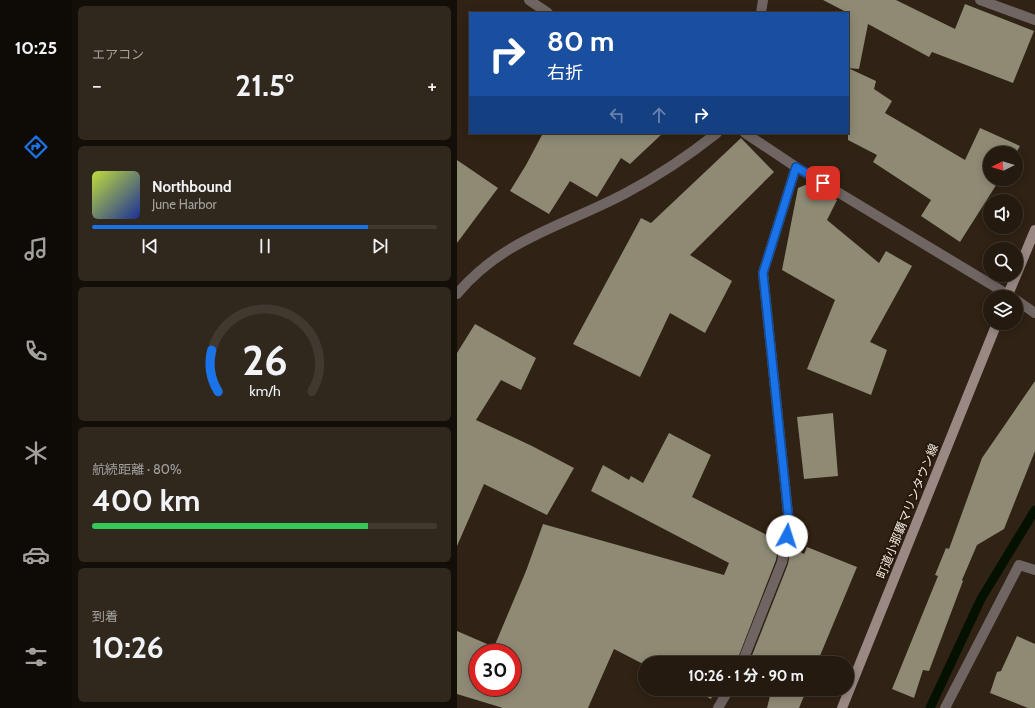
<!DOCTYPE html>
<html lang="ja">
<head>
<meta charset="utf-8">
<style>
	:root { --surface:#241a0f; --page:#30271d; --text:#f1f3f6; --muted:#a3a19e; --line:#41382f; --accent:#1a73e8 }
	body { margin:0; font-family:Cabin,"Noto Sans JP",sans-serif; background:var(--page); color:var(--text); height:100vh; display:flex; flex-direction:column; font-size:15px; white-space:nowrap }
	* { box-sizing:border-box; margin:0 }
	p { font-size:13px; color:var(--muted) }
	.icon { flex:none; width:22px; height:22px; fill:none; stroke:currentColor; stroke-width:2; stroke-linecap:round; stroke-linejoin:round }
	.map { position:relative; flex:1; overflow:hidden }
	.panel { display:flex; flex-direction:column; gap:6px; padding:6px; background:#140e08; width:385px }
	.panel>* { flex:none }
	.top-card { position:absolute; left:12px; top:12px; width:380px; height:122px; border-radius:0px; box-shadow:0 2px 10px #0003,0 0 0 1px var(--line); background:#1a4fa0; color:#fff; overflow:hidden }
	.needle { width:26px; rotate:265deg }
	.fabs { position:absolute; left:526px; top:146px; display:grid; gap:8px }
	.fabs a { display:grid; place-items:center; width:40px; height:40px; border-radius:50%; background:var(--surface); box-shadow:0 2px 10px #0003,0 0 0 1px var(--line); font-size:20px }
	.speed { position:absolute; left:12px; top:644px; display:flex; gap:8px; font-size:20px; font-weight:700; text-align:center }
	.speed>* { display:grid; place-content:center; width:52px; height:52px; border-radius:50%; background:var(--surface); box-shadow:0 2px 10px #0003,0 0 0 1px var(--line); line-height:1 }
	.speed .limit { border:6px solid #d22; background:#fff; color:#111 }
	.pin { position:absolute; display:grid; place-items:center; width:34px; height:34px; color:#fff; margin:-17px; border-radius:8px; box-shadow:0 2px 6px #0006 }
	.me { position:absolute; width:44px; margin:-22px; rotate:5deg; stroke-linejoin:round; filter:drop-shadow(0 0 3px #0008) }
	.turn { display:flex; align-items:center; gap:14px; height:84px; padding:0 12px; font-size:18px }
	.turn .icon { width:52px; height:52px; stroke-width:2.5 }
	.turn b { display:block; font-size:28px; line-height:34px }
	.lanes { display:flex; align-items:center; height:38px; padding:0 12px; background:#0003; justify-content:center; gap:20px; direction:ltr }
	.lanes .off { opacity:.35 }
	.big { font-size:30px; font-weight:700; line-height:1.1 }
	.panel .tile { flex:1; display:flex; flex-direction:column; justify-content:center; gap:6px; min-width:0; padding:0 14px; border-radius:6px; background:var(--page) }
	.panel .dial { align-items:center; gap:0 }
	.dial svg { height:104px; overflow:visible; fill:none; stroke:var(--line); stroke-width:7; stroke-linecap:round; text-anchor:middle }
	.dial text { fill:var(--text); stroke:none }
	.song { display:flex; align-items:center; gap:12px }
	.cover { width:48px; height:48px; border-radius:6px; background:linear-gradient(135deg,hsl(70 70% 55%),hsl(230 70% 35%)) }
	.played { height:4px; border-radius:2px; background:linear-gradient(90deg,var(--accent) 80%,var(--line) 80%) }
	.keys { display:flex; justify-content:space-around; direction:ltr }
	.heat { display:flex; justify-content:space-between; align-items:center; font-size:22px; direction:ltr }
	.charge { height:6px; border-radius:3px; background:linear-gradient(90deg,#34c759 80%,var(--line) 0) }
	.trip { position:absolute; left:181px; top:656px; width:216px; height:40px; border-radius:20px; background:var(--surface); box-shadow:0 2px 10px #0003,0 0 0 1px var(--line); font-weight:700; line-height:40px; text-align:center }
	main { display:flex; flex:1; min-height:0 }
	.menu { display:flex; flex-direction:column; width:72px; justify-content:space-around; align-items:center; background:#0e0a06; color:var(--muted) }
	.menu .icon { width:28px; height:28px }
	.menu .current { color:var(--accent) }
	.menu b { font-size:18px; color:var(--text) }
	.map>svg:first-child { display:block }
	.lines { fill:none; stroke-linecap:round; stroke-linejoin:round }
	.stream { stroke:#051100; stroke-width:9 }
	.building { fill:#8e8a74; fill-rule:evenodd }
	.street { stroke:#6f6562; stroke-width:10 }
	.secondary { stroke:#998884; stroke-width:10 }
	.route-casing { stroke:#114b97; stroke-width:10 }
	.route { stroke:#1a73e8; stroke-width:7 }
	.labels { text-anchor:middle; dominant-baseline:central; stroke-width:4; stroke-linejoin:round; paint-order:stroke }
	.street-label { font-size:12px; fill:#f3eae1; stroke:#26190b }
</style>
</head>
<body>
<main>
<nav class="menu">
<b>10:25</b>
<svg class="icon current" aria-label="directions" viewBox="0 0 24 24"><path d="M12 3l9 9-9 9-9-9zM9 14v-3h6M13 9l2 2-2 2"/></svg>
<svg class="icon" aria-label="music" viewBox="0 0 24 24"><path d="M9 18V5l10-2v13"/><circle cx="6" cy="18" r="3"/><circle cx="16" cy="16" r="3"/></svg>
<svg class="icon" aria-label="phone" viewBox="0 0 24 24"><path d="M5 4h4l2 5-3 2q2 4 5 5l2-3 5 2v4C11 20 4 13 5 4z"/></svg>
<svg class="icon" aria-label="climate" viewBox="0 0 24 24"><path d="M12 3v18M4 7l16 10M4 17L20 7"/></svg>
<svg class="icon" aria-label="car" viewBox="0 0 24 24"><path d="M5 17H2v-5l4-1 3-4h7l3 4 3 1v5h-3M9 17h6M6 11h13"/><circle cx="7" cy="17" r="2"/><circle cx="17" cy="17" r="2"/></svg>
<svg class="icon" aria-label="filters" viewBox="0 0 24 24"><path d="M4 7h16M4 17h16"/><circle cx="9" cy="7" r="2"/><circle cx="15" cy="17" r="2"/></svg>
</nav>
<section class="panel">
<div class="tile"><p>エアコン</p>
<div class="heat"><a>−</a><b class="big">21.5°</b><a>+</a></div>
</div>
<div class="tile">
<div class="song"><i class="cover"></i><div><b>Northbound</b><p>June Harbor</p></div></div>
<div class="played"></div>
<div class="keys"><svg class="icon" aria-label="previous" viewBox="0 0 24 24"><path d="M18 5L8 12l10 7zM5 5v14"/></svg><svg class="icon" aria-label="pause" viewBox="0 0 24 24"><path d="M8 5v14M16 5v14"/></svg><svg class="icon" aria-label="next" viewBox="0 0 24 24"><path d="M6 5l10 7-10 7zM19 5v14"/></svg></div>
</div>
<div class="tile dial"><svg viewBox="0 0 100 80">
<path d="M14 69A42 42 0 1 1 86 69"/>
<path d="M14 69A42 42 0 0 1 9 37" stroke="#1a73e8"/>
<text x="50" y="56" font-size="32" font-weight="700">26</text>
<text x="50" y="72" font-size="11">km/h</text>
</svg></div>
<div class="tile"><p>航続距離 · 80%</p><b class="big">400 km</b><div class="charge"></div></div>
<div class="tile"><p>到着</p><b class="big">10:26</b></div>
</section>
<div class="map">
<svg width="578" height="708" viewBox="0 0 578 708">
	<rect width="100%" height="100%" fill="#302214"/>
	<g class="lines">
		<polyline class="stream" points="473,708 524,599 578,510"/>
	</g>
	<g class="building">
		<polygon points="366,0 439,0 498,29 508,4 577,31 556,83 475,52 472,57 411,24 402,69 391,68 391,13"/>
		<polygon points="391,68 419,81 417,89 435,101 428,113 508,160 523,128 563,146 559,153 533,153 533,179 543,179 503,242 464,216 474,200 416,162 420,155 391,140"/>
		<polygon points="86,133 206,133 173,164 164,158 140,197 113,181 92,214 53,191 69,165"/>
		<polygon points="284,138 317,172 233,255 275,281 248,333 213,313 183,377 116,344 184,218 194,223"/>
		<polygon points="0,160 41,188 0,243"/>
		<polygon points="353,183 380,200 370,220 422,263 429,251 455,266 413,342 430,350 414,395 350,369 378,300 325,270 341,188"/>
		<polygon points="18,324 79,358 64,390 44,380 19,420 75,446 117,468 90,515 27,484 0,546 0,353"/>
		<polygon points="578,381 578,451 547,529 520,545 505,580 506,581 472,671 466,670 457,698 435,689 481,576 478,575 489,548 492,549 525,458"/>
		<polygon points="376,413 381,476 347,479 340,417"/>
		<path d="M212,433L254,455L235,497L322,541L319,560L279,663H188V665L157,649L131,708H46L0,694V631L37,647L69,571L86,524L267,575L272,563L134,491L146,465L172,480L174,476L186,483ZM21,653H55V687H21Z"/>
		<polygon points="334,547 347,554 350,547 400,567 360,663 292,663 331,564"/>
		<polygon points="560,636 578,644 578,708 571,708 533,693 540,672 544,671"/>
		<polygon points="235,689 258,689 254,699"/>
		<polygon points="296,689 350,689 342,708 310,708 313,696"/>
	</g>
	<g class="lines">
		<g class="street">
			<polyline points="72,0 91,13"/>
			<polyline points="523,0 578,20"/>
			<polyline points="304,13 306,0"/>
			<polyline points="288,133 339,167 555,297"/>
			<path d="M0,294C47,238 107,226 169,193C201,176 231,156 260,133"/>
			<polyline points="559,300 578,313"/>
			<polyline points="285,663 325,562 332,523 306,273 339,167"/>
			<polyline points="261,708 272,689"/>
			<polyline points="488,708 562,565 578,570"/>
		</g>
		<g class="secondary">
			<polyline points="550,297 578,230"/>
			<polyline points="385,708 540,323"/>
		</g>
	</g>
	<g class="lines">
		<g class="route-casing">
			<polyline id="route" points="330,536 332,523 306,273 339,167 366,183"/>
		</g>
		<use href="#route" class="route"/>
	</g>
	<g class="labels">
		<g class="street-label">
			<text transform="translate(450 511) rotate(-68)">町道小那覇マリンタウン線</text>
		</g>
	</g>
</svg>
<div class="fabs">
<a><svg class="needle" viewBox="-14 -14 28 28"><path d="M0-13l5 13h-10z" fill="#e53935"/><path d="M0 13l5-13h-10z" fill="#a3a19e"/></svg></a>
<a><svg class="icon" aria-label="sound" viewBox="0 0 24 24"><path d="M4 9h4l5-4v14l-5-4H4zM17 9q2 3 0 6"/></svg></a>
<a><svg class="icon" aria-label="search" viewBox="0 0 24 24"><circle cx="10" cy="10" r="6"/><path d="M15 15l6 6"/></svg></a>
<a><svg class="icon" aria-label="layers" viewBox="0 0 24 24"><path d="M12 4l9 5-9 5-9-5zM3 14l9 5 9-5"/></svg></a>
</div>
<div class="speed"><div class="limit">30</div></div>
<div class="pin" style="left:366px;top:183px;background:#d93025"><svg class="icon" aria-label="arrive" viewBox="0 0 24 24"><path d="M6 21V4h12l-3 4 3 4H6"/></svg></div>
<svg class="me" style="left:330px;top:536px" viewBox="-20 -20 40 40"><circle r="19" fill="#fff"/><path d="M0-13L10 11 0 6-10 11z" fill="#1a73e8"/></svg>
<div class="trip">10:26 · 1 分 · 90 m</div>
<div class="top-card">
<div class="turn"><svg class="icon" aria-label="right" viewBox="0 0 24 24"><path d="M7 20v-9h11M14 6l5 5-5 5"/></svg><div><b>80 m</b>右折</div></div>
<div class="lanes"><svg class="icon off" aria-label="left" viewBox="0 0 24 24"><path d="M17 20v-9H6M10 6l-5 5 5 5"/></svg><svg class="icon off" aria-label="ahead" viewBox="0 0 24 24"><path d="M12 20V5M6 11l6-6 6 6"/></svg><svg class="icon" aria-label="right" viewBox="0 0 24 24"><path d="M7 20v-9h11M14 6l5 5-5 5"/></svg></div>
</div>
</div>
</main>
</body>
</html>
